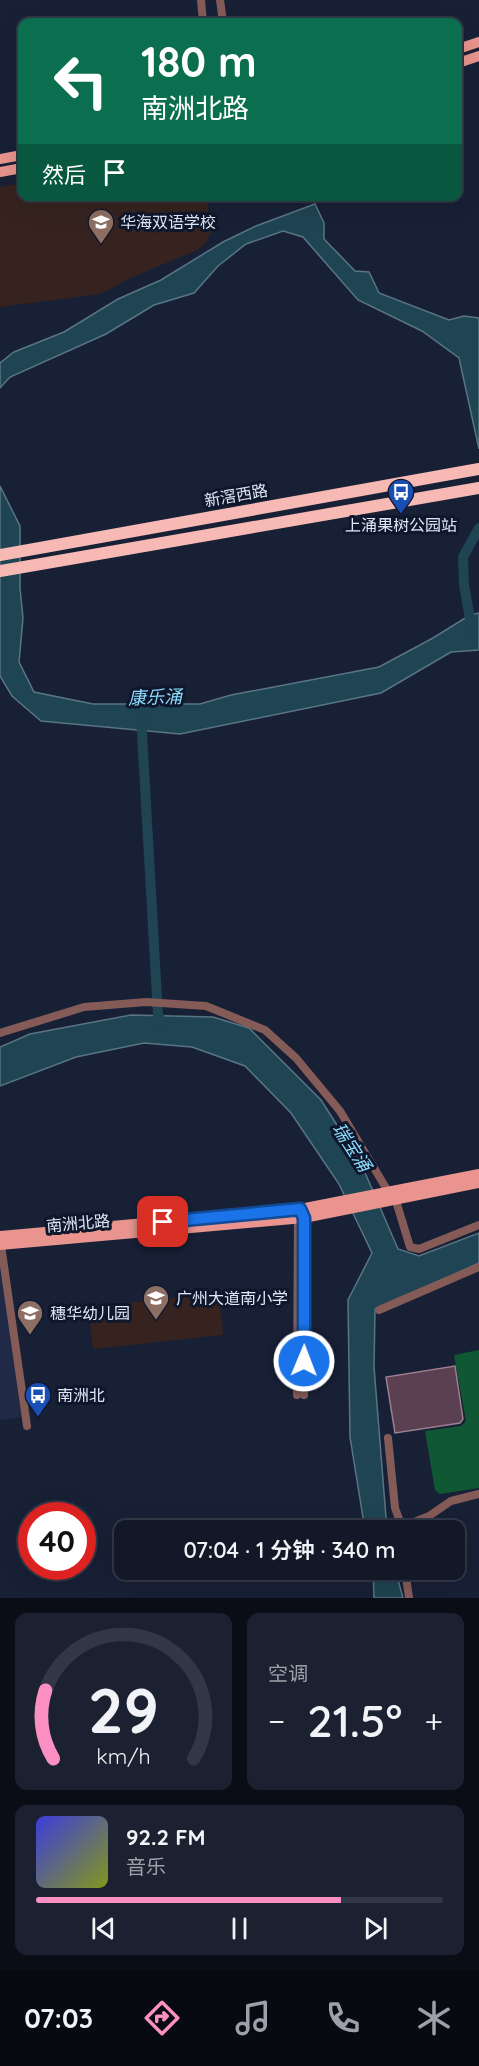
<!DOCTYPE html>
<html lang="zh">
<head>
<meta charset="utf-8">
<style>
	:root { --surface:#121828; --page:#1b2130; --text:#f1f3f6; --muted:#9ca0a8; --line:#313745; --accent:#fc8fc2 }
	body { margin:0; font-family:Quicksand,"Noto Sans SC",sans-serif; background:var(--page); color:var(--text); height:100vh; display:flex; flex-direction:column; font-size:22px; white-space:nowrap }
	* { box-sizing:border-box; margin:0 }
	p { font-size:20px; color:var(--muted) }
	.icon { flex:none; width:33px; height:33px; fill:none; stroke:currentColor; stroke-width:2; stroke-linecap:round; stroke-linejoin:round }
	.map { position:relative; height:1598px; overflow:hidden }
	.details { display:flex; flex-direction:column; gap:15px; padding:15px; background:#0a0d16; flex:1 }
	.details>* { flex:none }
	.guide { position:absolute; left:18px; top:18px; width:444px; height:183px; border-radius:12px; box-shadow:0 6px 24px #0002,0 0 0 2px var(--line); background:#0b6e4f; color:#fff; overflow:hidden }
	.speed { position:absolute; left:18px; top:1502px; display:flex; gap:12px; font-size:30px; font-weight:700; text-align:center }
	.speed>* { display:grid; place-content:center; width:78px; height:78px; border-radius:50%; background:var(--surface); box-shadow:0 6px 24px #0002,0 0 0 2px var(--line); line-height:1 }
	.speed .limit { border:9px solid #d22; background:#fff; color:#111 }
	.pin { position:absolute; display:grid; place-items:center; width:51px; height:51px; color:#fff; margin:-26px; border-radius:12px; box-shadow:0 3px 9px #0006 }
	.me { position:absolute; width:66px; margin:-33px; rotate:1deg; stroke-linejoin:round; filter:drop-shadow(0 0 4px #0008) }
	.turn { display:flex; align-items:center; gap:21px; height:126px; padding:0 24px; font-size:27px }
	.turn .icon { width:78px; height:78px; stroke-width:2.5 }
	.turn b { display:block; font-size:42px; line-height:51px }
	.then { display:flex; align-items:center; height:57px; padding:0 24px; background:#0003; gap:12px; font-size:22px }
	.big { font-size:45px; font-weight:600; line-height:1.1 }
	.details .card { flex:1; display:flex; flex-direction:column; justify-content:center; gap:9px; min-width:0; padding:0 21px; border-radius:12px; background:var(--page) }
	.details .dial { align-items:center; gap:0 }
	.dial svg { height:156px; overflow:visible; fill:none; stroke:var(--line); stroke-width:7; stroke-linecap:round; text-anchor:middle }
	.dial text { fill:var(--text); stroke:none }
	.song { display:flex; align-items:center; gap:18px }
	.cover { width:72px; height:72px; border-radius:9px; background:linear-gradient(135deg,hsl(240 70% 55%),hsl(70 70% 35%)) }
	.played { height:6px; border-radius:3px; background:linear-gradient(90deg,var(--accent) 75%,var(--line) 75%) }
	.keys { display:flex; justify-content:space-around; direction:ltr }
	.heat { display:flex; justify-content:space-between; align-items:center; font-size:33px; direction:ltr }
	.details .tiles { flex:1; display:grid; gap:15px; grid-template-columns:1fr 1fr }
	.card:last-child { grid-column:span 2 }
	.trip { position:absolute; left:114px; top:1520px; width:351px; height:60px; border-radius:12px; background:var(--surface); box-shadow:0 6px 24px #0002,0 0 0 2px var(--line); font-weight:600; line-height:60px; text-align:center }
	.dock { display:flex; height:96px; justify-content:space-around; align-items:center; background:#070a10; color:var(--muted) }
	.dock .icon { width:42px; height:42px }
	.dock .active { color:var(--accent) }
	.dock b { font-size:27px; color:var(--text) }
	.map>svg:first-child { display:block }
	.built { fill:#202a46 }
	.education { fill:#36231f }
	.green { fill:#0f5833 }
	.water { fill:#1f4453; stroke:#597584; stroke-width:1.5 }
	.lines { fill:none; stroke-linecap:round; stroke-linejoin:round }
	.river { stroke:#1f4453; stroke-width:10 }
	.building { fill:#5a4050; stroke:#9d8092; stroke-width:1.5 }
	.minor { stroke:#855b58; stroke-width:8 }
	.major { stroke:#e9948e; stroke-width:10 }
	.highway { stroke:#f7b9b4; stroke-width:12 }
	.route-casing { stroke:#114b97; stroke-width:15 }
	.route { stroke:#1a73e8; stroke-width:10 }
	.labels { text-anchor:middle; dominant-baseline:central; stroke-width:6; stroke-linejoin:round; paint-order:stroke }
	.poi-label { font-size:16px; fill:#e1e7f7; stroke:#0f172c; text-anchor:start }
	.street-label { font-size:16px; fill:#e1e7f7; stroke:#0f172c }
	.water-label { font-size:18px; font-style:italic; fill:#8cdbfd; stroke:#0f172c }
</style>
</head>
<body>
<div class="map">
<svg width="479" height="1598" viewBox="0 0 479 1598">
	<rect width="100%" height="100%" fill="#182036"/>
	<polygon class="built" points="0,1260 21,1417 0,1420"/>
	<g class="education">
		<polygon points="22,183 22,196 207,197 211,231 207,241 197,250 128,279 101,294 0,307 0,187"/>
		<polygon points="219,1293 223,1335 93,1349 88,1307"/>
	</g>
	<polygon class="green" points="479,1350 479,1488 440,1494 435,1490 425,1431 461,1426 466,1421 454,1355"/>
	<g class="water">
		<polygon points="315,204 324,223 324,239 355,271 369,272 379,293 449,320 464,316 479,318 479,449 459,358 422,331 358,300 303,237 283,231 246,244 218,266 194,293 154,305 106,334 10,377 0,388 0,363 14,352 64,332 118,299 161,280 223,242 256,226"/>
		<polygon points="0,486 20,526 20,588 23,618 19,662 34,692 93,704 200,704 231,695 379,667 433,638 470,615 479,613 479,650 451,652 381,693 180,734 41,721 12,696 0,676"/>
		<polygon points="131,1015 213,1017 249,1028 321,1100 360,1161 398,1249 419,1256 479,1233 479,1263 375,1310 374,1367 387,1530 365,1530 350,1437 348,1300 372,1253 339,1184 291,1113 245,1066 192,1047 144,1043 76,1057 0,1086 0,1047 30,1034"/>
		<polygon points="373,1569 395,1569 403,1598 374,1598"/>
	</g>
	<g class="lines">
		<g class="river">
			<polyline points="472,630 464,585 463,557 479,528"/>
			<polyline points="141,716 158,1015 164,1026"/>
		</g>
	</g>
	<polygon class="building" points="455,1366 463,1419 460,1423 395,1433 386,1377"/>
	<g class="lines">
		<g class="minor">
			<polyline points="201,0 203,22"/>
			<polyline points="220,0 223,22"/>
			<polyline points="0,1033 84,1007 146,1002 206,1006 265,1030 296,1058 340,1111 389,1193 396,1201 410,1247 419,1249 479,1225"/>
			<polyline points="304,1216 304,1395"/>
			<polyline points="1,1245 27,1426"/>
			<polyline points="379,1310 479,1267"/>
			<polyline points="297,1395 298,1216"/>
			<polyline points="388,1438 395,1508 403,1530"/>
			<polyline points="370,1530 402,1527 429,1516 451,1501 479,1494"/>
			<polyline points="405,1569 409,1598"/>
		</g>
		<g class="major">
			<polyline points="458,49 479,42"/>
			<polyline points="458,63 479,56"/>
			<polyline points="0,159 22,155"/>
			<polyline points="0,172 22,168"/>
			<polyline points="0,1236 300,1209 479,1174"/>
			<polyline points="0,1245 304,1218 479,1183"/>
		</g>
		<g class="highway">
			<polyline points="0,555 479,469"/>
			<polyline points="0,571 479,488"/>
		</g>
	</g>
	<g class="lines">
		<g class="route-casing">
			<polyline id="route" points="163,1222 300,1209 304,1218 304,1361"/>
		</g>
		<use href="#route" class="route"/>
	</g>
	<defs>
		<g id="school-pin" transform="scale(1.35)"><path d="M0 17L-7.5 6A9.5 9.5 0 1 1 7.5 6Z" fill="#8d6e63" stroke="#0f172c"/><path d="M0-5L7-2L0 1L-7-2ZM-4 1L0 2.5L4 1V4Q0 6-4 4Z" fill="#fff"/></g>
		<g id="bus-pin" transform="scale(1.35)"><path d="M0 17L-7.5 6A9.5 9.5 0 1 1 7.5 6Z" fill="#1a4fb4" stroke="#0f172c"/><path d="M-5-6H5V4H4V6H2V4H-2V6H-4V4H-5ZM-3.5-4V0h7V-4ZM-3.5 1.2v1.5H-2V1.2ZM2 1.2v1.5H3.5V1.2Z" fill="#fff"/></g>
	</defs>
	<g fill-rule="evenodd">
		<use href="#school-pin" x="101" y="222"/>
		<use href="#bus-pin" x="401" y="492"/>
		<use href="#school-pin" x="156" y="1298"/>
		<use href="#school-pin" x="30" y="1313"/>
		<use href="#bus-pin" x="38" y="1395"/>
	</g>
	<g class="labels">
		<g class="poi-label">
			<text x="120" y="222">华海双语学校</text>
			<text x="401" y="525" text-anchor="middle">上涌果树公园站</text>
			<text x="176" y="1298">广州大道南小学</text>
			<text x="50" y="1313">穗华幼儿园</text>
			<text x="57" y="1395">南洲北</text>
		</g>
		<g class="street-label">
			<text transform="translate(236 495) rotate(-10)">新滘西路</text>
			<text transform="translate(78 1223) rotate(-5)">南洲北路</text>
		</g>
		<g class="water-label">
			<text transform="translate(155 697) rotate(-2)">康乐涌</text>
			<text transform="translate(352 1147) rotate(57)">瑞宝涌</text>
		</g>
	</g>
</svg>
<div class="speed"><div class="limit">40</div></div>
<div class="pin" style="left:163px;top:1222px;background:#d93025"><svg class="icon" aria-label="arrive" viewBox="0 0 24 24"><path d="M6 21V4h12l-3 4 3 4H6"/></svg></div>
<svg class="me" style="left:304px;top:1361px" viewBox="-20 -20 40 40"><circle r="17" fill="#1a73e8" stroke="#fff" stroke-width="3"/><path d="M0-11L8 9 0 5-8 9z" fill="#fff"/></svg>
<div class="trip">07:04 · 1 分钟 · 340 m</div>
<div class="guide">
<div class="turn"><svg class="icon" aria-label="left" viewBox="0 0 24 24"><path d="M17 20v-9H6M10 6l-5 5 5 5"/></svg><div><b>180 m</b>南洲北路</div></div>
<div class="then">然后<svg class="icon" aria-label="arrive" viewBox="0 0 24 24"><path d="M6 21V4h12l-3 4 3 4H6"/></svg></div>
</div>
</div>
<section class="details">
<div class="tiles">
<div class="card dial"><svg viewBox="0 0 100 80">
<path d="M14 69A42 42 0 1 1 86 69"/>
<path d="M14 69A42 42 0 0 1 10 34" stroke="#fc8fc2"/>
<text x="50" y="56" font-size="32" font-weight="700">29</text>
<text x="50" y="72" font-size="11">km/h</text>
</svg></div>
<div class="card"><p>空调</p>
<div class="heat"><a>−</a><b class="big">21.5°</b><a>+</a></div>
</div>
<div class="card">
<div class="song"><i class="cover"></i><div><b>92.2 FM</b><p>音乐</p></div></div>
<div class="played"></div>
<div class="keys"><svg class="icon" aria-label="previous" viewBox="0 0 24 24"><path d="M18 5L8 12l10 7zM5 5v14"/></svg><svg class="icon" aria-label="pause" viewBox="0 0 24 24"><path d="M8 5v14M16 5v14"/></svg><svg class="icon" aria-label="next" viewBox="0 0 24 24"><path d="M6 5l10 7-10 7zM19 5v14"/></svg></div>
</div>
</div>
</section>
<nav class="dock">
<b>07:03</b>
<svg class="icon active" aria-label="directions" viewBox="0 0 24 24"><path d="M12 3l9 9-9 9-9-9zM9 14v-3h6M13 9l2 2-2 2"/></svg>
<svg class="icon" aria-label="music" viewBox="0 0 24 24"><path d="M9 18V5l10-2v13"/><circle cx="6" cy="18" r="3"/><circle cx="16" cy="16" r="3"/></svg>
<svg class="icon" aria-label="phone" viewBox="0 0 24 24"><path d="M5 4h4l2 5-3 2q2 4 5 5l2-3 5 2v4C11 20 4 13 5 4z"/></svg>
<svg class="icon" aria-label="climate" viewBox="0 0 24 24"><path d="M12 3v18M4 7l16 10M4 17L20 7"/></svg>
</nav>
</body>
</html>
